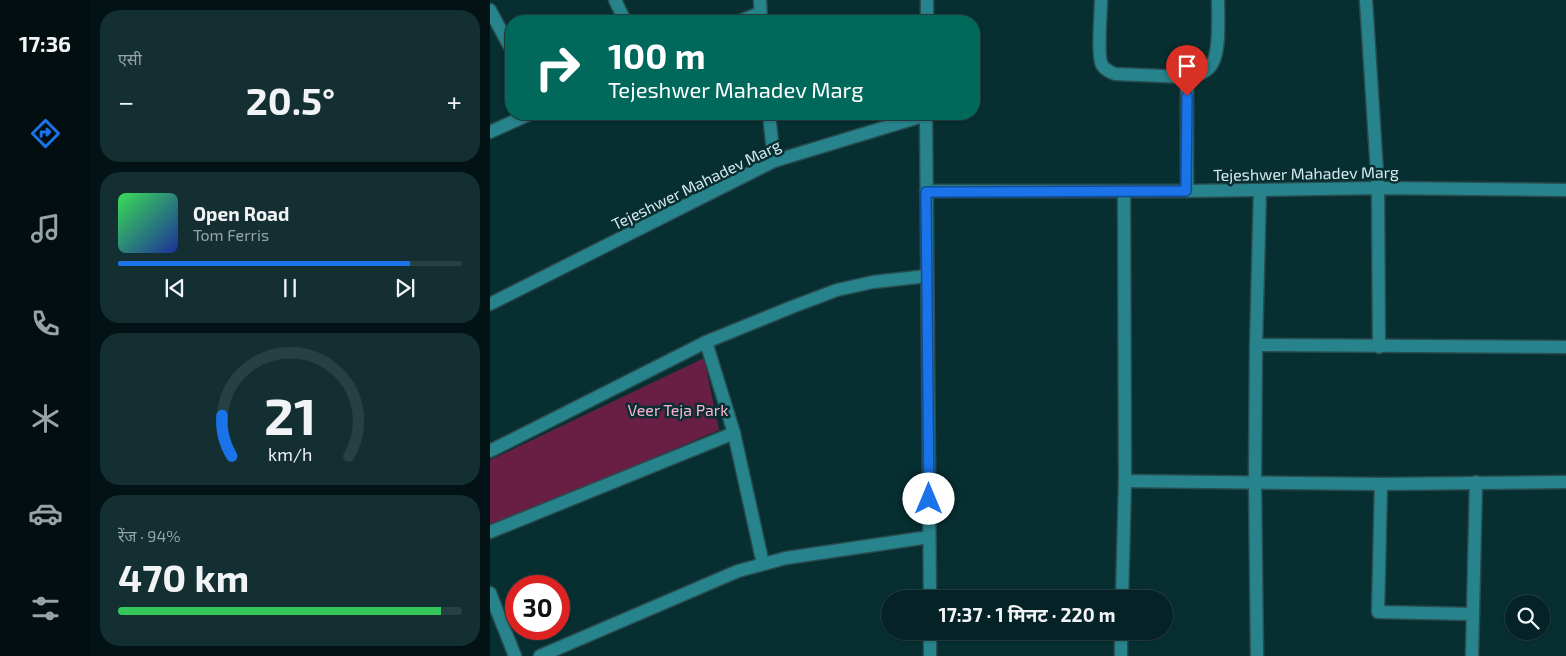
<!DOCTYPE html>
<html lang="hi">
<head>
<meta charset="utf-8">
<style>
	:root { --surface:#052326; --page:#132f32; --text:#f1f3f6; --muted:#97a4a7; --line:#264043; --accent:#1a73e8 }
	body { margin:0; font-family:"Exo 2","Noto Sans Devanagari",sans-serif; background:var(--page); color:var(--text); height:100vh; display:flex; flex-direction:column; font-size:19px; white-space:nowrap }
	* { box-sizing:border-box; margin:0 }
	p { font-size:16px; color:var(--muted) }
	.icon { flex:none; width:28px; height:28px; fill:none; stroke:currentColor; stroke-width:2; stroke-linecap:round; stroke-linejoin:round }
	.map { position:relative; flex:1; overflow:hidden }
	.side { display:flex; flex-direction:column; gap:10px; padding:10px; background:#031315; width:400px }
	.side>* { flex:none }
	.banner { position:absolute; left:15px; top:15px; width:475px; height:105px; border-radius:20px; box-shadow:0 1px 4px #0004,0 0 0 1px var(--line); background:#00695c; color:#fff; overflow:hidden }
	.buttons { position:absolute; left:1015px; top:595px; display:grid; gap:10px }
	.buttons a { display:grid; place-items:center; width:45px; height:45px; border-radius:50%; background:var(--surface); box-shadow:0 1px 4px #0004,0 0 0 1px var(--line); font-size:25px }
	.speed { position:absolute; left:15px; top:575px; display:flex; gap:10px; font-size:25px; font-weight:700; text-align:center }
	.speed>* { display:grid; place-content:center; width:65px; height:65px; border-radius:50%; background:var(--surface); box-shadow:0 1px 4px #0004,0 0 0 1px var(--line); line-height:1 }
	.speed .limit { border:8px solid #d22; background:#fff; color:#111 }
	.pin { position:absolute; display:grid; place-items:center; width:42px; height:42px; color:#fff; margin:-51px -21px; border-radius:50% 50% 50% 0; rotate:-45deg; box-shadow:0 0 5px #0007 }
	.pin .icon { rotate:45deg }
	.me { position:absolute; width:55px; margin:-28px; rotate:0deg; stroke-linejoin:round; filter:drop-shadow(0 0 4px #0008) }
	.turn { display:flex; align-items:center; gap:18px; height:105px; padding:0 20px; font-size:22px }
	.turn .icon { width:65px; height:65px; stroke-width:2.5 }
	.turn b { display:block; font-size:35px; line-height:42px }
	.big { font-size:38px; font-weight:700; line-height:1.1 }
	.side .tile { flex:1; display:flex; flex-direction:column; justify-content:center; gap:8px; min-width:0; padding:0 18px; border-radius:20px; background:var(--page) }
	.side .dial { align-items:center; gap:0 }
	.dial svg { height:130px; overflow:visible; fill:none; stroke:var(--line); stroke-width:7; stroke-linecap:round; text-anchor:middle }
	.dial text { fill:var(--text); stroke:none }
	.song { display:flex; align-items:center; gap:15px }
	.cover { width:60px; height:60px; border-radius:8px; background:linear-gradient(135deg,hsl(130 70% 55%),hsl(230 70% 35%)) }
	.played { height:5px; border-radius:2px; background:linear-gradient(90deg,var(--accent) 85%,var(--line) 85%) }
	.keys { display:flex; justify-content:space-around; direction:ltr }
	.heat { display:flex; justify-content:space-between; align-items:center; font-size:28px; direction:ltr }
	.charge { height:8px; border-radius:4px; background:linear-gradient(90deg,#34c759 94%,var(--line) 0) }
	.trip { position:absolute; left:391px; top:590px; width:292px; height:50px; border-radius:25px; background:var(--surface); box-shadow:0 1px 4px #0004,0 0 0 1px var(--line); font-weight:700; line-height:50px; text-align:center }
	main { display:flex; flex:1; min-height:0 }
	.menu { display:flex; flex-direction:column; width:90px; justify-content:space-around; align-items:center; background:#020e0f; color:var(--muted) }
	.menu .icon { width:35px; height:35px }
	.menu .active { color:var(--accent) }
	.menu b { font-size:22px; color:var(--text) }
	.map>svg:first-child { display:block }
	.green { fill:#691e43 }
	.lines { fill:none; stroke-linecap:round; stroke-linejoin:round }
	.minor-casing { stroke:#284d50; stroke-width:15 }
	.minor { stroke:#28848c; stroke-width:12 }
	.route-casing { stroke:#114b97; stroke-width:12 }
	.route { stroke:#1a73e8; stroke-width:9 }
	.labels { text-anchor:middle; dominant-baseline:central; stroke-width:5; stroke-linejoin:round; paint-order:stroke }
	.street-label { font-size:16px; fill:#d5e9eb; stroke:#072f32 }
	.park-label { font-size:16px; fill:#fbb1cf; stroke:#072f32 }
</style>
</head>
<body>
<main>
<nav class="menu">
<b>17:36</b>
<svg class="icon active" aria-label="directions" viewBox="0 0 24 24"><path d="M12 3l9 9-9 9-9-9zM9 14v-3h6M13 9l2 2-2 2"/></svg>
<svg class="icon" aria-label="music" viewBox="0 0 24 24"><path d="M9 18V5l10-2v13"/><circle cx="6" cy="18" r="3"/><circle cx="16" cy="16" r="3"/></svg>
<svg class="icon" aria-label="phone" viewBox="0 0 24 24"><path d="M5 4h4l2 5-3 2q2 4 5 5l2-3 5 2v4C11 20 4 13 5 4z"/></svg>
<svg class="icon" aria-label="climate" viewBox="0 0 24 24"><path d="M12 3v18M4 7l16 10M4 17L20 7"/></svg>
<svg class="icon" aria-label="car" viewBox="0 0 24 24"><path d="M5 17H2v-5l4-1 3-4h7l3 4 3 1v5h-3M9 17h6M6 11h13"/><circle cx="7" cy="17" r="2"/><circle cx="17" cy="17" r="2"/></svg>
<svg class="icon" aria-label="filters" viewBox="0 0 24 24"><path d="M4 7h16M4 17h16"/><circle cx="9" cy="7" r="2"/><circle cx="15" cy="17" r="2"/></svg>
</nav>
<section class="side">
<div class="tile"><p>एसी</p>
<div class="heat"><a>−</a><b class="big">20.5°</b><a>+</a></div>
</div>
<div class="tile">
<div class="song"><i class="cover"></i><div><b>Open Road</b><p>Tom Ferris</p></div></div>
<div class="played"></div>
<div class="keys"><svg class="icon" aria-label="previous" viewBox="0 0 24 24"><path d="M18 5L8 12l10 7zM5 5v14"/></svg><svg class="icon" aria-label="pause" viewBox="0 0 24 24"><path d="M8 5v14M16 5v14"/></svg><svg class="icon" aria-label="next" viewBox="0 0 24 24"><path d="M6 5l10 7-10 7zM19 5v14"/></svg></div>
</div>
<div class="tile dial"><svg viewBox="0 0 100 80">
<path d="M14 69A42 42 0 1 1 86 69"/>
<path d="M14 69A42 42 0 0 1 8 44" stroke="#1a73e8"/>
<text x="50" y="56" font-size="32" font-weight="700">21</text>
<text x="50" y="72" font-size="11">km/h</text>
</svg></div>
<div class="tile"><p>रेंज · 94%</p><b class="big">470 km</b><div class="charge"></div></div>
</section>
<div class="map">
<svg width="1076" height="656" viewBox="0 0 1076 656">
	<rect width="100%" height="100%" fill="#072f32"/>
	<polygon class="green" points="214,358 229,430 0,528 0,460"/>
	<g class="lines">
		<g class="minor-casing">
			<g id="minor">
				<polyline points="125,0 135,21"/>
				<polyline points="270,0 271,21"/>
				<path d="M611,0C611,12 607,57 612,65C615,70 620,72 625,74L697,77C707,75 718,73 723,62C730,49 728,16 728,0"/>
				<polyline points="876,0 888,188 889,347"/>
				<polyline points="0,10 21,49"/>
				<polyline points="250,21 270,13"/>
				<polyline points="437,21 437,0"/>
				<polyline points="279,114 284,161"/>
				<polyline points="436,114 440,599"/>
				<polyline points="0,132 40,114"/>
				<polyline points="436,191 697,191 888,188 1076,190"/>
				<polyline points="697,191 697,77"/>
				<polyline points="0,304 284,161 436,115"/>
				<polyline points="216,342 244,433 273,564"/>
				<polyline points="766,345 1076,347"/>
				<polyline points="0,451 216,342 302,307 347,290 383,282 437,276"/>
				<polyline points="635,481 891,484 1076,482"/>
				<polyline points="891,484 888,612 983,614"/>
				<polyline points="0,532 244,433"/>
				<polyline points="0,593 25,656"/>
				<polyline points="632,599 635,481 634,191"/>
				<polyline points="440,631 440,656"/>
				<polyline points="50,656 248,571 296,558 439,537"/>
				<polyline points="631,656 631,631"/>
				<polyline points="767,656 765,482 766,345 770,190"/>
				<polyline points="982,656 986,482"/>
			</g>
		</g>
		<use href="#minor" class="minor"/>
	</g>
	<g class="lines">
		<g class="route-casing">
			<polyline id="route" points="439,499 436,192 696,191 697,96"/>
		</g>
		<use href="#route" class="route"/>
	</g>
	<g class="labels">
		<g class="street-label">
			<text transform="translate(816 173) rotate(-1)">Tejeshwer Mahadev Marg</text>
			<text transform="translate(206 184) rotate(-26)">Tejeshwer Mahadev Marg</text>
		</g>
		<g class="park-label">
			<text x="188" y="409">Veer Teja Park</text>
		</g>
	</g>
</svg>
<div class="buttons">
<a><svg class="icon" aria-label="search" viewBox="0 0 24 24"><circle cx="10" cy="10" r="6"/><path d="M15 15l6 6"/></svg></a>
</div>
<div class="speed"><div class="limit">30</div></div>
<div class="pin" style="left:697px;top:96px;background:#d93025"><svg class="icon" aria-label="arrive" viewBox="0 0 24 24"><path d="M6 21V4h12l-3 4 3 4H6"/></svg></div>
<svg class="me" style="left:439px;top:499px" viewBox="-20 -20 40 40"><circle r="19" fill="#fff"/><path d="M0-13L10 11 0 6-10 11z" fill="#1a73e8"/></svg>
<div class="trip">17:37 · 1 मिनट · 220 m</div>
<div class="banner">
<div class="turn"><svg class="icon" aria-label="right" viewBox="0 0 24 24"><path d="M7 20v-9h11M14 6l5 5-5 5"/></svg><div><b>100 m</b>Tejeshwer Mahadev Marg</div></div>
</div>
</div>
</main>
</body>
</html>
